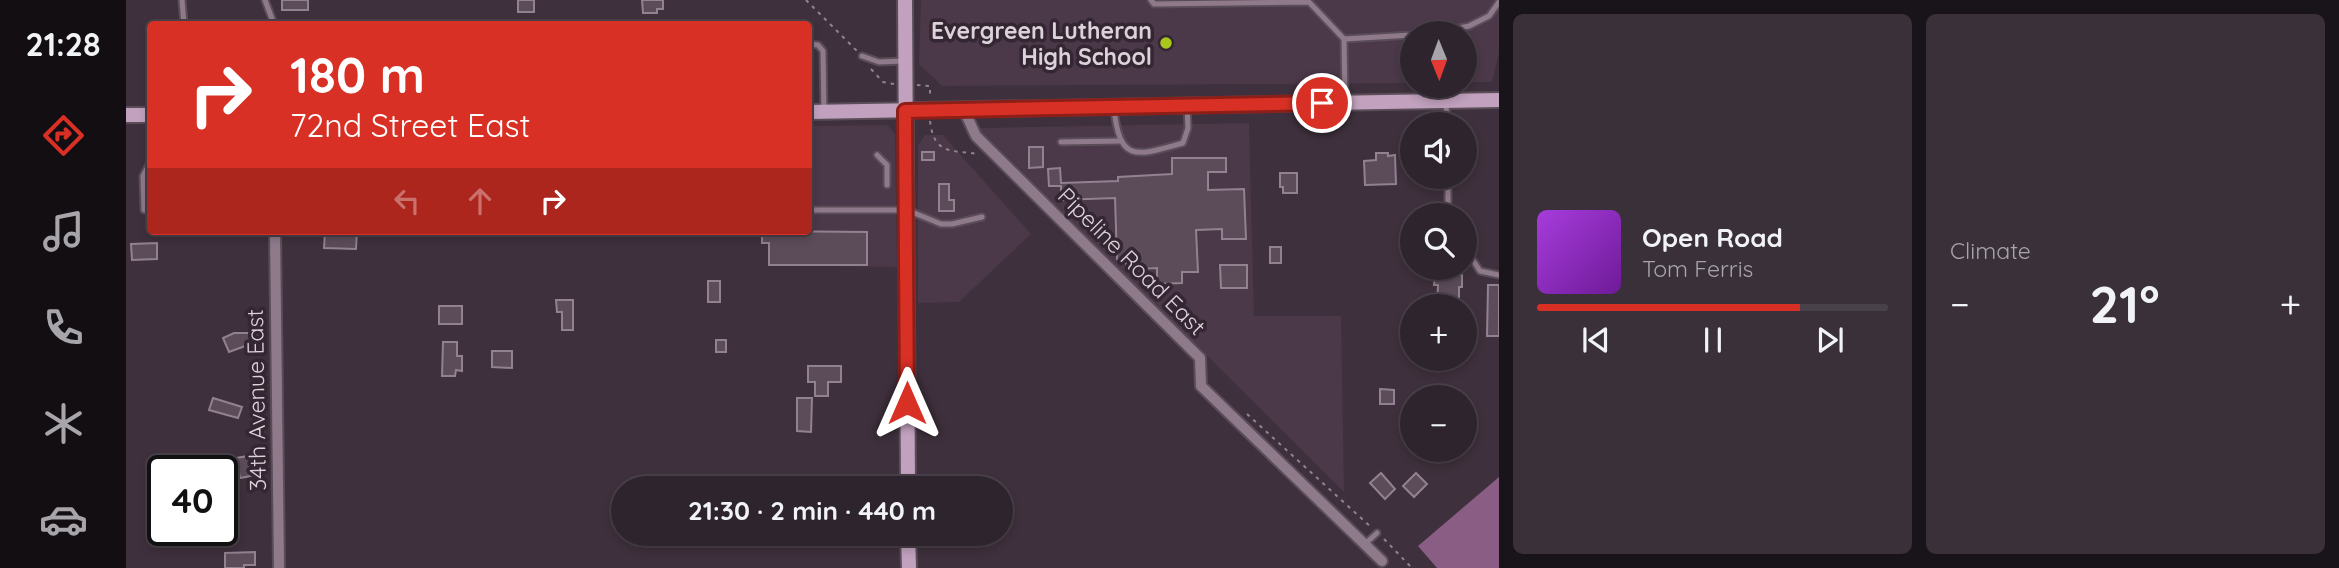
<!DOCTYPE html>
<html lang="en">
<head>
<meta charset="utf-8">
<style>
	:root { --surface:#2e242d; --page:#3a3039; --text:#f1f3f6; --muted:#a7a4aa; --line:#494149; --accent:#d93025 }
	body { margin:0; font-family:Quicksand,sans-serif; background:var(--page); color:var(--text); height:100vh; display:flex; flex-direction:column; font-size:26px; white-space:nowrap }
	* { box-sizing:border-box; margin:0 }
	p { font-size:23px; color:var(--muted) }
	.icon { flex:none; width:38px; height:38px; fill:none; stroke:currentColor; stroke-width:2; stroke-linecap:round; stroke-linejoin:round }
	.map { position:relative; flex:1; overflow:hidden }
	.side { display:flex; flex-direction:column; gap:14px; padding:14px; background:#191419; width:840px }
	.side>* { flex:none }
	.banner { position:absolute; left:21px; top:21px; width:665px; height:214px; border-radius:7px; box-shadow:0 4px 10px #0003,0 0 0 2px var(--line); background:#d93025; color:#fff; overflow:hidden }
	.needle { width:46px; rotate:179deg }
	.buttons { position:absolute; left:1274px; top:21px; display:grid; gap:14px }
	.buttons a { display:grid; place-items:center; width:77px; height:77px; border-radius:50%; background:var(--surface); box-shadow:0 4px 10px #0003,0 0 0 2px var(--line); font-size:35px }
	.speed { position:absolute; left:21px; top:455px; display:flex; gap:14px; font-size:35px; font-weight:700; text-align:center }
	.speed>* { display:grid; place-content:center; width:91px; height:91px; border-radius:50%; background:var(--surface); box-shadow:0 4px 10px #0003,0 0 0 2px var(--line); line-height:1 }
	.speed .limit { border:4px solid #111; border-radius:10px; background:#fff; color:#111 }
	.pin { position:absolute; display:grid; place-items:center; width:60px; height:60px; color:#fff; margin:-30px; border:4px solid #fff; border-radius:50%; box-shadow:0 2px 7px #0007 }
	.me { position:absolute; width:77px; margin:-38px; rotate:0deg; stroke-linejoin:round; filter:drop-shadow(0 0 5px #0008) }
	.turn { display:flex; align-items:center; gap:24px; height:147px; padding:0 28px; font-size:32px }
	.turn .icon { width:91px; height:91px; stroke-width:2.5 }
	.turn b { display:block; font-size:49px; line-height:60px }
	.lanes { display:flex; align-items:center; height:66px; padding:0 28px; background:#0003; justify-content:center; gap:35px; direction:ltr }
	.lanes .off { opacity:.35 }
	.big { font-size:52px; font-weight:700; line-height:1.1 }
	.side .tile { flex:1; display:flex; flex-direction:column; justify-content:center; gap:10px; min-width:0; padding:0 24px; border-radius:10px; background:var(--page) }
	.song { display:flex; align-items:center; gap:21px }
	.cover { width:84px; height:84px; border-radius:10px; background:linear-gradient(135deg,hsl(280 70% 55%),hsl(280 70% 35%)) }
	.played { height:7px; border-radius:4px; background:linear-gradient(90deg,var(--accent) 75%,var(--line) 75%) }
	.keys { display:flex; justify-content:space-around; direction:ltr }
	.heat { display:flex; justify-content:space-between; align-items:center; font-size:38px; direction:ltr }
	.side .tiles { flex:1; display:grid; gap:14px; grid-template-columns:repeat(2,1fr) }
	.trip { position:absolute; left:485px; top:476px; width:402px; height:70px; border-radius:35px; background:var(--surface); box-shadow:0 4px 10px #0003,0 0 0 2px var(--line); font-weight:700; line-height:70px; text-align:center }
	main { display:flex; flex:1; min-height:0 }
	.tab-bar { display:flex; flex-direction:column; width:126px; justify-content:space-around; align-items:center; background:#120e12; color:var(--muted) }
	.tab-bar .icon { width:49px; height:49px }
	.tab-bar .selected { color:var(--accent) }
	.tab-bar b { font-size:32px; color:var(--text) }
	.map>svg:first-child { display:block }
	.built { fill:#4b3849 }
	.forest { fill:#895d84 }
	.building { fill:#5c4c5a; stroke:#928190; stroke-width:2 }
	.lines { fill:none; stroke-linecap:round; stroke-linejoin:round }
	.lane-casing { stroke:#5a4d58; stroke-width:9 }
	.street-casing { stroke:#5a4d58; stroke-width:14 }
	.secondary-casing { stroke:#5a4d58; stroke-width:18 }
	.path { stroke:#90858f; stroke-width:2; stroke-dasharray:3.5 5; stroke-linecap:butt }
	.lane { stroke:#8f7a8c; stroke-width:5 }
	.street { stroke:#8f7a8c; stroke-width:10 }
	.secondary { stroke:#c1a1bd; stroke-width:14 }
	.route-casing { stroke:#8d1f18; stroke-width:18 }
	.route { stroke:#d93025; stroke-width:12 }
	.poi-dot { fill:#a9c71a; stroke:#342632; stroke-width:2.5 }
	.labels { text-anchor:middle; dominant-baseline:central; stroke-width:7; stroke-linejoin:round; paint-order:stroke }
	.poi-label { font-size:23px; font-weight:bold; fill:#dbd2da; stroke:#342632; text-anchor:end }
	.street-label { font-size:23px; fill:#dbd2da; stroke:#342632 }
</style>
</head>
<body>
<main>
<nav class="tab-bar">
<b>21:28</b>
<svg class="icon selected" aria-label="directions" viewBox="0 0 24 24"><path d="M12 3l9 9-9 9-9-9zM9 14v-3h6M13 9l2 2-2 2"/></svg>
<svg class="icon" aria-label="music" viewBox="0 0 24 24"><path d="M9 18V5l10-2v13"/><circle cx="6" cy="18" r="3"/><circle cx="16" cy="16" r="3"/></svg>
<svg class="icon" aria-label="phone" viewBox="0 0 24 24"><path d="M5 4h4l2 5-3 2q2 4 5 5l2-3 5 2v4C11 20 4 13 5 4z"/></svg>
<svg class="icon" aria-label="climate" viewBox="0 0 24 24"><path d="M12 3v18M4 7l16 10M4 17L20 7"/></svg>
<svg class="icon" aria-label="car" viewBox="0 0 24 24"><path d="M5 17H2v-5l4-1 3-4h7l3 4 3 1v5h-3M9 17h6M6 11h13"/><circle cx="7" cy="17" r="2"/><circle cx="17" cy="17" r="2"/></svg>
</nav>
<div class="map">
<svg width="1373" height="568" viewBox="0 0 1373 568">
	<rect width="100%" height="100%" fill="#3e303c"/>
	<g class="built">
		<polygon points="795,0 1373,0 1373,53 1366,82 1339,82 1339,33 1286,33 1286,83 816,86 793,64"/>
		<polygon points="1123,123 1128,316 1215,316 1218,492 852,128"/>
		<polygon points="762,125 769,134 771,267 643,265 643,243 636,243 635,231 682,231 683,126"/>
		<polygon points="799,135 817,135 905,234 833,302 792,303 792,145"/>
	</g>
	<polygon class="forest" points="1373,477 1373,568 1311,568 1292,546"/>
	<g class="building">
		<rect x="156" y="0" width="26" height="10"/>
		<rect x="392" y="0" width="16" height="12"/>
		<polygon points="516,0 537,0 537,9 531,9 531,13 517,13"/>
		<polygon points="903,147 917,147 917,167 903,168"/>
		<rect x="796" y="152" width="12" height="8"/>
		<polygon points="1250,153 1262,153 1262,156 1269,155 1270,184 1239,185 1238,161 1250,160"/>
		<polygon points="1046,158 1100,158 1100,172 1082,172 1082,190 1118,189 1120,239 1096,239 1096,229 1070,230 1072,272 1056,272 1056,283 1031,284 1031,268 1013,269 1012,264 1000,264 1000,259 991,259 989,198 935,200 935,186 923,186 922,169 934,168 935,183 992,181 992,177 1046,174"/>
		<polygon points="1154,173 1171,173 1171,193 1157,193 1157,187 1154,187"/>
		<polygon points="813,184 823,184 823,200 828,200 828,211 813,211"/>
		<polygon points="199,231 231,231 230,249 198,248"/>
		<polygon points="636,231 741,232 741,265 643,265 643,243 636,243"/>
		<polygon points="31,243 31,259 6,260 5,244"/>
		<rect x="1144" y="247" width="11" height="16"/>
		<polygon points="1094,265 1121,265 1121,288 1095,288"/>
		<polygon points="1309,275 1336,275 1336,287 1333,287 1333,306 1311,306 1312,285 1308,285"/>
		<rect x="582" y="281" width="12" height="21"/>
		<polygon points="1362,285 1373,285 1373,336 1361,336"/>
		<polygon points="430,300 447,300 447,330 436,330 436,312 431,312"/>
		<rect x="313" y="306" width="23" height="18"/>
		<polygon points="108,333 136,333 137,348 122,349 122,345 103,352 97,338"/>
		<rect x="590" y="340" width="10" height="12"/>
		<polygon points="317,342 331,342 331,356 336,356 336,371 330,370 329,376 316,376"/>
		<polygon points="366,351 386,351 386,368 366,367"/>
		<polygon points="682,366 715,366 715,382 702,382 702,396 689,396 689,382 682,382"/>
		<polygon points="1254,389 1268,390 1268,404 1254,404"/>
		<polygon points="87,398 116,407 112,418 83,410"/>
		<polygon points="671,398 686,398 685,432 671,431"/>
		<polygon points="122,456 125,476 114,478 113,472 96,475 96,471 94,471 92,461"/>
		<polygon points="1255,473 1269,489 1259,499 1244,483"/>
		<polygon points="1290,473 1301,484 1288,497 1277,486"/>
		<polygon points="129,552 129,565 118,565 118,568 99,568 99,553"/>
	</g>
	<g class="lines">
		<g class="lane-casing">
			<g id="lane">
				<polyline points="56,0 58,24"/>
				<polyline points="139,0 148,24"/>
				<polyline points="1025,0 1028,4 1183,2 1218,39 1219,100"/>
				<polyline points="1310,33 1343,26 1363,16 1373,2"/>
				<polyline points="1218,39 1286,35"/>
				<polyline points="682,44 692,45 697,51 698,112"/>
				<polyline points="736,56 753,62 777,61"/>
				<polyline points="1320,104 1321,124"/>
				<path d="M988,109C994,165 1012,155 1057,143L1062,128L1061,105"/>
				<polyline points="935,142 994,141"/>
				<polyline points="751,155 761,165 761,185"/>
				<polyline points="1322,177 1322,215"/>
				<polyline points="18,210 17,176 24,163 24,151"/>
				<polyline points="682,210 781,210 815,224 826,224 856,217"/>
				<polyline points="1339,248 1354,271 1373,275"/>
				<polyline points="1239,544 1251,533"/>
			</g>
		</g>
		<g class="street-casing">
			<g id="street">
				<polyline points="838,110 850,136 1074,358 1075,386 1256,561"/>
				<polyline points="149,231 153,568"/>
			</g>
		</g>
		<g class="secondary-casing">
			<g id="secondary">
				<polyline points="779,0 782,488"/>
				<polyline points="682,112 1373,100"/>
				<polyline points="0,115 24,115"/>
				<polyline points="782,534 783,568"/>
			</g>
		</g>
		<g class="path">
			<polyline points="680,0 731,51"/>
			<polyline points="745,69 757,82 768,84"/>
			<polyline points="791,85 804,86 804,98"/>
			<path d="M804,121C808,155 825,150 853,154"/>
			<polyline points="1121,414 1246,528"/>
			<polyline points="1258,539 1286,568"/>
		</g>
		<use href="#lane" class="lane"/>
		<use href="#street" class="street"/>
		<use href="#secondary" class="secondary"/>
	</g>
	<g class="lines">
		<g class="route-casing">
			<polyline id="route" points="781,403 779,111 1196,103"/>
		</g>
		<use href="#route" class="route"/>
	</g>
	<circle class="poi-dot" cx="1040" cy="43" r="7"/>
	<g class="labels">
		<g class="poi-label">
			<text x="1026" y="30">Evergreen Lutheran<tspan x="1026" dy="26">High School</tspan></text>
		</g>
		<g class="street-label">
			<text transform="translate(1006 261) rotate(45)">Pipeline Road East</text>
			<text transform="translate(130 400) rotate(-91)">34th Avenue East</text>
		</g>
	</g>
</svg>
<div class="buttons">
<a><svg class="needle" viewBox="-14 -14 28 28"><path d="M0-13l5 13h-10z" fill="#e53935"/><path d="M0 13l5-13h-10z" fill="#a7a4aa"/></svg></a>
<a><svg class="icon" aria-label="sound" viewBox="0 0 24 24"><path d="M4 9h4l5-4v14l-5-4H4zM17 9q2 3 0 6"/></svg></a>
<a><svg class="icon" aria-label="search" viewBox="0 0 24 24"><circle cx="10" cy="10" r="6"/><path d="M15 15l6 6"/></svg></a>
<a>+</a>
<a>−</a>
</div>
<div class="speed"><div class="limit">40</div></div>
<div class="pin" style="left:1196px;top:103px;background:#d93025"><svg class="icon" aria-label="arrive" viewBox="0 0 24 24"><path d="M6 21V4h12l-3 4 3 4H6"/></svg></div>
<svg class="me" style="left:781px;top:403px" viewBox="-20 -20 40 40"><path d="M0-17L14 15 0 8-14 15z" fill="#d93025" stroke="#fff" stroke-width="4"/></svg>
<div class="trip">21:30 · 2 min · 440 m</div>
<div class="banner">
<div class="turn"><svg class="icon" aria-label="right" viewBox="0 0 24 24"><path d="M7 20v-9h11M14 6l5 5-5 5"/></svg><div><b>180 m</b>72nd Street East</div></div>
<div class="lanes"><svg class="icon off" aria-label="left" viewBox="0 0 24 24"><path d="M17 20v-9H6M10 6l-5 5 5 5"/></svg><svg class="icon off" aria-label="ahead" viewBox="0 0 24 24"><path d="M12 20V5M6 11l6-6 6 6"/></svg><svg class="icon" aria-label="right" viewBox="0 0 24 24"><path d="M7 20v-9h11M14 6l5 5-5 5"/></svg></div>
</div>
</div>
<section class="side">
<div class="tiles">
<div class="tile">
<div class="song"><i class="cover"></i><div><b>Open Road</b><p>Tom Ferris</p></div></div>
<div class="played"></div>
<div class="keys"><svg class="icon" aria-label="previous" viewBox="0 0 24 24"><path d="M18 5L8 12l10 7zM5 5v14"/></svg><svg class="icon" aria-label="pause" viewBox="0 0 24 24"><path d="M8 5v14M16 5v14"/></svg><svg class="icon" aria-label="next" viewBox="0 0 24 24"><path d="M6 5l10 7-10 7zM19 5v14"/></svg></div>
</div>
<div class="tile"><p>Climate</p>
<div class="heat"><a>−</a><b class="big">21°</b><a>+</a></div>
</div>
</div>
</section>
</main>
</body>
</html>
